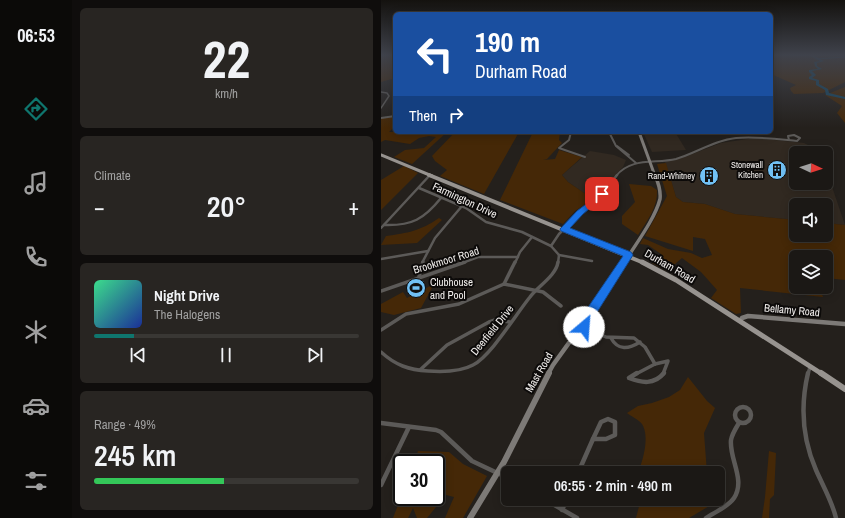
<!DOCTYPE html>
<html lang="en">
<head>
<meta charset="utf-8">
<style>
	:root { --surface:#1b1815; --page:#282522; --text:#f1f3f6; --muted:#a0a0a0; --line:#393734; --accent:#0f766e }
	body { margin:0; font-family:"Archivo Narrow",sans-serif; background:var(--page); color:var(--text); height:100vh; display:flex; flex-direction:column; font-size:15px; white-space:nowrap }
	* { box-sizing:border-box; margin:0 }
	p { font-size:13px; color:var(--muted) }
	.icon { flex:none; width:22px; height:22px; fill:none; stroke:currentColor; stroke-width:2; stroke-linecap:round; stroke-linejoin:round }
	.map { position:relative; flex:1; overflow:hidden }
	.sheet { display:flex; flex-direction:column; gap:8px; padding:8px; background:#0f0d0c; width:309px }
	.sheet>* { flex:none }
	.guide { position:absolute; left:12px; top:12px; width:380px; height:122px; border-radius:6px; box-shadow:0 2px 10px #0003,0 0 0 1px var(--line); background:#1a4fa0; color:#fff; overflow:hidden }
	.needle { width:26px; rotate:94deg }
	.buttons { position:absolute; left:408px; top:146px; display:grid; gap:8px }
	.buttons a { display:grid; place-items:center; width:44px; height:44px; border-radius:6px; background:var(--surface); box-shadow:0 2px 10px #0003,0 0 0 1px var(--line); font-size:20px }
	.speed { position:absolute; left:12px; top:454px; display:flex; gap:8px; font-size:20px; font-weight:700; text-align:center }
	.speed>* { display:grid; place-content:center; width:52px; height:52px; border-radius:50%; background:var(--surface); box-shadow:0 2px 10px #0003,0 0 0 1px var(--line); line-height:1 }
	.speed .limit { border:2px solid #111; border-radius:6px; background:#fff; color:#111 }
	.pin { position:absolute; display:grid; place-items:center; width:34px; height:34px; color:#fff; margin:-17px; border-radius:8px; box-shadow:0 2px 6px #0006 }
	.me { position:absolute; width:44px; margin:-22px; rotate:27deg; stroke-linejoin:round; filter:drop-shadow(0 0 3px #0008) }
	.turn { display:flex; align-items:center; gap:14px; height:84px; padding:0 16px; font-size:18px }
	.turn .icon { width:52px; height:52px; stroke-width:2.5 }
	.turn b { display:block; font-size:28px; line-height:34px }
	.then { display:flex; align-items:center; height:38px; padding:0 16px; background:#0003; gap:8px; font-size:15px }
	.big { font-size:30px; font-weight:600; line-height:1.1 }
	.sheet .tile { flex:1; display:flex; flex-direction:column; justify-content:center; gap:6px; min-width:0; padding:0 14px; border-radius:6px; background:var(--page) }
	.sheet .dial { align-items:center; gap:0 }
	.dial b { font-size:52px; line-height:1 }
	.song { display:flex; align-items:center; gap:12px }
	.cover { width:48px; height:48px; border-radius:6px; background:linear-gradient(135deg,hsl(150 70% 55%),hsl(230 70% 35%)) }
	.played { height:4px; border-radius:2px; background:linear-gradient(90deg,var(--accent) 15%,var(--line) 15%) }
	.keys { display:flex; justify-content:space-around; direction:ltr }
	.heat { display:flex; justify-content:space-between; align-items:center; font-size:22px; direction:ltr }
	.charge { height:6px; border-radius:3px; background:linear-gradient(90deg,#34c759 49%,var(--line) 0) }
	.trip { position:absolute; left:120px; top:466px; width:224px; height:40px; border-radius:6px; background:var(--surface); box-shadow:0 2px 10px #0003,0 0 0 1px var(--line); font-weight:600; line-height:40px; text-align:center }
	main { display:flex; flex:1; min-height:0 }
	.tabs { display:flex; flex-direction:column; width:72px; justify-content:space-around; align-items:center; background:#0b0a08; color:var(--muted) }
	.tabs .icon { width:28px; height:28px }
	.tabs .selected { color:var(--accent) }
	.tabs b { font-size:18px; color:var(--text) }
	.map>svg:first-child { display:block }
	.built { fill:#312921 }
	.green { fill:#452807 }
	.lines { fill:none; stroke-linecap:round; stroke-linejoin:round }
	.stream { stroke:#134866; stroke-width:1 }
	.river { fill:#134866; fill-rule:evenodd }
	.street-far4 { stroke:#5c5a58; stroke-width:1.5 }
	.street-far3 { stroke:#5c5a58; stroke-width:2 }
	.street-far2 { stroke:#5c5a58; stroke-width:2.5 }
	.street-far1 { stroke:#5c5a58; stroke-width:3.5 }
	.street { stroke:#5c5a58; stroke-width:4.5 }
	.secondary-far3 { stroke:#7d7a77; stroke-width:3 }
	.secondary-far2 { stroke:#7d7a77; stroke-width:3.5 }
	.secondary-far1 { stroke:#7d7a77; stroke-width:4.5 }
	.secondary { stroke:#7d7a77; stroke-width:6 }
	.primary-far3 { stroke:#97938f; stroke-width:3 }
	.primary-far2 { stroke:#97938f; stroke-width:4 }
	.primary-far1 { stroke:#97938f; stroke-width:5 }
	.primary { stroke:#97938f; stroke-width:6 }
	.route { fill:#1a73e8; stroke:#114b97 }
	.labels { text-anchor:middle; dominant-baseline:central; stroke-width:4; stroke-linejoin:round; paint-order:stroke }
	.far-poi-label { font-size:9px; fill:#f2efed; stroke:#0c0a09; text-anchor:end }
	.street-label { font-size:11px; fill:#f2efed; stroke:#0c0a09 }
	.poi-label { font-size:11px; fill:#f2efed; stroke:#0c0a09; text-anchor:start }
</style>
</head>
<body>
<main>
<nav class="tabs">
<b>06:53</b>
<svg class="icon selected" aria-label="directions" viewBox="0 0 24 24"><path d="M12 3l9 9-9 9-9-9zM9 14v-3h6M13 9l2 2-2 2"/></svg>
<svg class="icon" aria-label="music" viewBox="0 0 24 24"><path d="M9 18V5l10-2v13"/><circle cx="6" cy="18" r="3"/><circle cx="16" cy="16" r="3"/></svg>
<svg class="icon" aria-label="phone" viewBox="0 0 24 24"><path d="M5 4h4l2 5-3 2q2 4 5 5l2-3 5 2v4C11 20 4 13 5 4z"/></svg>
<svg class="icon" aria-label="climate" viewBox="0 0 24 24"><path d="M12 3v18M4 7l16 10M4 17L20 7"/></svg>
<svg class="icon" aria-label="car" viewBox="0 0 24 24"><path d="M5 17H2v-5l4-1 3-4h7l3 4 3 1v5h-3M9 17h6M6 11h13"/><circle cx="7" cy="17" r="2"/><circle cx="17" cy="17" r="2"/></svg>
<svg class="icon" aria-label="filters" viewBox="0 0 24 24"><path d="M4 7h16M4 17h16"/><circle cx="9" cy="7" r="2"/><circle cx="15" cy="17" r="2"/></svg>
</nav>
<section class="sheet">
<div class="tile dial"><b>22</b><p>km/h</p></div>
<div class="tile"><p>Climate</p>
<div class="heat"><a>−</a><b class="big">20°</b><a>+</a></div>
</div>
<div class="tile">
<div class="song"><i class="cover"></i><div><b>Night Drive</b><p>The Halogens</p></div></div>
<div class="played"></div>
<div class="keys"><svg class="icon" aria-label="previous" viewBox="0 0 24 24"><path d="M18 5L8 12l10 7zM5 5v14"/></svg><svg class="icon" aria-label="pause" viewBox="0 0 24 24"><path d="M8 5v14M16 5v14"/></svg><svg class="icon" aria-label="next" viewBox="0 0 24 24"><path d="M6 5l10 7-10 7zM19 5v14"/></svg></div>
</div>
<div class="tile"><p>Range · 49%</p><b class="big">245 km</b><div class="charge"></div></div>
</section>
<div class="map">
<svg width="464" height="518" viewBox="0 0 464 518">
	<rect width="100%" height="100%" fill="#24201c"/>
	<g class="built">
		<polygon points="262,132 294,132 305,150 271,152"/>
		<polygon points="373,138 423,143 437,150 438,153 415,153 415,183 445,183 445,169 464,225 445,223 445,205 415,205 415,220 354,214 324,204 302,202 295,197 284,162 301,158 340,143"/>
		<polygon points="209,151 233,155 245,160 242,167 212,199 187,182 181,175"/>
	</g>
	<g class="green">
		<polygon points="0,55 14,55 14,78 0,82"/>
		<polygon points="390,55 464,55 464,82 442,93 413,94 410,91 409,88 415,85 390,74"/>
		<polygon points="464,87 464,123 456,113 461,106 444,95"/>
		<polygon points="14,117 14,126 8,132 66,132 31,164 13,157 24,150 43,148 55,137 48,136 38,138 29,144 4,140 0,142 0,118"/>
		<polygon points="74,132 138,132 103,194 59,176 66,170 54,161 51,156"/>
		<polygon points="152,132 179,132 178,140 181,143 166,159 162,160 174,159 178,150 201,157 181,175 187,182 212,199 194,211 182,224 119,200"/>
		<polygon points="285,163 295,197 302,202 324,204 354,214 415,220 415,235 445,235 445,223 464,225 464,280 445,278 445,257 415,257 415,287 438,287 442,297 359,288 360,313 355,314 330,298 336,290 320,272 301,258 286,271 271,263 280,254 267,245 259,244 262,238 287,249 310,253 321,258 331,255 324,239 312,237 312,251 264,236 286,196 276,164"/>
		<polygon points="23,166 37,173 0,210 0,180"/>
		<path d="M248,184L270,186L276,190C277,207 266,221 257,235L241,224V216L254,202Z"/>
		<path d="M58,218L61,220L36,243L0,245L5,236C27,233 39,231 58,218Z"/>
		<polygon points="49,286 52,286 40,308 13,315 0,312 0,304 22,292 26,298"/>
		<path d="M307,377L326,401L334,408L323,433L326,473H257C262,460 269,437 261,424C258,420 250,416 246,413L257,406L271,403L288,397L299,390Z"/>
		<polygon points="37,451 68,452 82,464 106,476 82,518 64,518 73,497 65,495 46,518 36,518 32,508 27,518 12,518 21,495 21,497 55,497 55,463 33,463"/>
		<polygon points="388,451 395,453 393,495 389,499 388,518 381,518 384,497"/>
		<polygon points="260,499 333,499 335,502 308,518 255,518"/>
	</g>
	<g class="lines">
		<polyline class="stream" points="435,59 464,57"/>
		<g class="river">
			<polygon points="410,55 426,55 425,56"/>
			<polygon points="428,55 432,55 443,61 436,63 436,66 441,69 431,71 435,75 431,78 438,80 438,84 447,89 448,93 464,97 464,99 445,95 444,90 435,85 435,81 428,79 428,77 431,75 428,72 428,70 437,69 434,66 433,62 439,61"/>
		</g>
		<polyline class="street-far4" points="0,92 6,93 8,96 0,108"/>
		<g class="street-far3">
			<polyline points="0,118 14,116"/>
			<polyline points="190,132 188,140 178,148 204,157"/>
			<polyline points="228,132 235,146 255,163"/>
			<polyline points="236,146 248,155"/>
			<path d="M235,176C250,157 274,164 295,159C315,153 334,140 355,138C375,136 396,139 416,141L419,138L413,135L407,136L408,140"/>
		</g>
		<g class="street-far2">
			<polyline points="38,188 85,208 105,222 141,232 170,246 178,234 199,213 218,198 236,175"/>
			<path d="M3,225C31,226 43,219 60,198"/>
			<polyline points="0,228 49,175"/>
			<polyline points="170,246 178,255 177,263"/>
			<polyline points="178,255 211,261"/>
			<polyline points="0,259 47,251"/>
			<polyline points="41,263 54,238 81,206"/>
			<polyline points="81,263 97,257 137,257"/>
			<polyline points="134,263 139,252 151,237"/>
		</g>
		<g class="street-far1">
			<polyline points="38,277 42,262"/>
			<polyline points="123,284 134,262"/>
			<polyline points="0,291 84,262"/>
			<polyline points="201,326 225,337 253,338 264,347 274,364"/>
			<polyline points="0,330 25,314 78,304 123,284 162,292 180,306"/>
			<path d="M230,338C237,351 248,349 259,342"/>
			<path d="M0,352C14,365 28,370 47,371C61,372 79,372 92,365C110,356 135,314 149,297C157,286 175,276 177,262"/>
			<polyline points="274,364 287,361 282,374"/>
			<polyline points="39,370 66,345 108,322 114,320 129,322"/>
			<polyline points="255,374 274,364"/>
			<polyline points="427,374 429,367"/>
		</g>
		<g class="street">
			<path d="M256,373L248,378C261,383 273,385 283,373"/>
			<path d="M427,373C419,407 421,438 435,470C442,486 451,501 455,518"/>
			<circle cx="362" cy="415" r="8"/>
			<polygon points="227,419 234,422 234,435 225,439 212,439 220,422"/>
			<polyline points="0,423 55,430 60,432 91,461 127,478"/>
			<polyline points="197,473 212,439"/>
			<polyline points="0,485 28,427"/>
			<polyline points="163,499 196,518"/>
			<polyline points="181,510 186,499"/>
			<path d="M325,518C334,512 347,507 353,498C365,480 348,459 350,440C351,434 355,428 358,423"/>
		</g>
		<polyline class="secondary-far3" points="258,132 274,176"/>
		<path class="secondary-far2" d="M243,263C254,245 274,219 279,199C280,191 277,182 274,175"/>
		<g class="secondary-far1">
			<polyline points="359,321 361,318 367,316 464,324"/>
			<polyline points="167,374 172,365 211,311 243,262"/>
		</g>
		<polyline class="secondary" points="89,518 123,462 168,373"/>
		<polyline class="primary-far3" points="0,155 51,176"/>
		<polyline class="primary-far2" points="48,175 263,263"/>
		<polyline class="primary-far1" points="261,262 295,280 441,374"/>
		<polyline class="primary" points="440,373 464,389"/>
	</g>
	<linearGradient id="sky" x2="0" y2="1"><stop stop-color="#14120f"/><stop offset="0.43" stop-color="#3f424b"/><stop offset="1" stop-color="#3f424b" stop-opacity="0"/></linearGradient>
	<rect width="464" height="128" fill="url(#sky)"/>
	<polygon class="route" points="221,192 225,194 224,196 202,214 189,228 250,252 252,255 208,325 207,330 203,332 197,329 196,326 197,322 242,256 180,231 179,229 196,211"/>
	<defs>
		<g id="building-disc" transform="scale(1)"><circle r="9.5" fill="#71c1f5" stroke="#0c0a09"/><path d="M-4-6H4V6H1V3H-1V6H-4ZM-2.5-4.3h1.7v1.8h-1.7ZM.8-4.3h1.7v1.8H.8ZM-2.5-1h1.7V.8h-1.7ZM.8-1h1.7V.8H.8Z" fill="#111"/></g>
		<g id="stadium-disc" transform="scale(1)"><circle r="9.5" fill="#71c1f5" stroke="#0c0a09"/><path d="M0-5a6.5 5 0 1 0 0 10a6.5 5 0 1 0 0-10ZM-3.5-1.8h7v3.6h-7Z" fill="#111"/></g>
	</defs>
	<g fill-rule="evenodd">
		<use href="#building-disc" x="396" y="170"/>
		<use href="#building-disc" x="328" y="176"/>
		<use href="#stadium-disc" x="35" y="288"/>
	</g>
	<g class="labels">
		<g class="far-poi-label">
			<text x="382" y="165">Stonewall<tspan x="382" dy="10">Kitchen</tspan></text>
			<text x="314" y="176">Rand-Whitney</text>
		</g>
		<g class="street-label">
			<text transform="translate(84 200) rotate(25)">Farmington Drive</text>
			<text transform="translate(65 260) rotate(-17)">Brookmoor Road</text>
			<text transform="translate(289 266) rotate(30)">Durham Road</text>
			<text transform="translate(411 310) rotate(5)">Bellamy Road</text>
			<text transform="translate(111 330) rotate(-51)">Deerfield Drive</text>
			<text transform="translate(158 372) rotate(-60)">Mast Road</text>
		</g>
		<g class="poi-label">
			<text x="49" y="282">Clubhouse<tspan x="49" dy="13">and Pool</tspan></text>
		</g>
	</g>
</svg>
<div class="buttons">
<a><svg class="needle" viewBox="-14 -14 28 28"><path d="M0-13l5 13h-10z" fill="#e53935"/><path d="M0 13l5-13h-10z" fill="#a0a0a0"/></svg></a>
<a><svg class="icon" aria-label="sound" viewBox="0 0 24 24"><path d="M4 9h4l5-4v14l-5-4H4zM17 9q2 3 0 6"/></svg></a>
<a><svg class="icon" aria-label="layers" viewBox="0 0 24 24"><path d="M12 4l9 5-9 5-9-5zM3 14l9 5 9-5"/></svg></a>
</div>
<div class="speed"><div class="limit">30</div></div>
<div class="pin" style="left:221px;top:194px;background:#d93025"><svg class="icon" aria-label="arrive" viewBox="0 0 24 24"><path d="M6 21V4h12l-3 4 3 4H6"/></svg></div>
<svg class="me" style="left:203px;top:327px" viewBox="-20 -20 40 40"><circle r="19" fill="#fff"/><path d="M0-13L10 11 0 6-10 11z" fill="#1a73e8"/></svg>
<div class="trip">06:55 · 2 min · 490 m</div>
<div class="guide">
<div class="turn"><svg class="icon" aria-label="left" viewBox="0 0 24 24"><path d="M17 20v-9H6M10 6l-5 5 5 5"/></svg><div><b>190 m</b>Durham Road</div></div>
<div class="then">Then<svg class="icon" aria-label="right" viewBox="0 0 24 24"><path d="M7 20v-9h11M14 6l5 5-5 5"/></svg></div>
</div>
</div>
</main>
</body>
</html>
